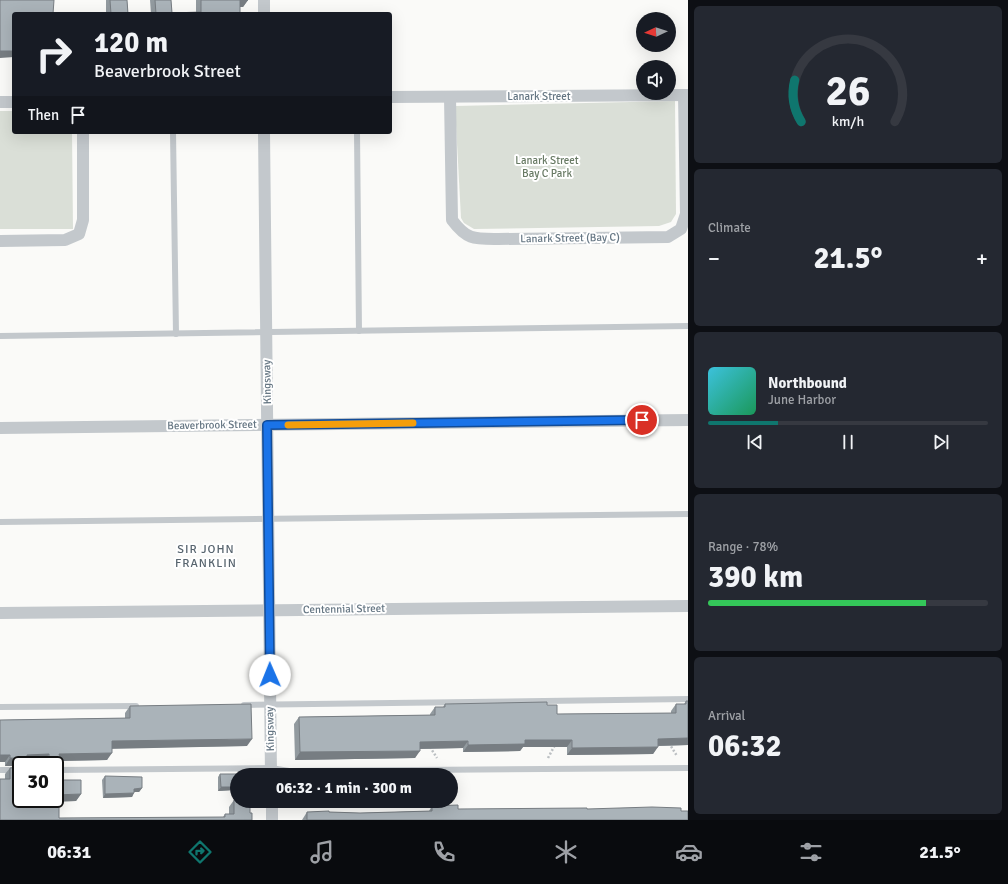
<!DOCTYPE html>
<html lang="en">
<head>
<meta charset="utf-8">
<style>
	:root { --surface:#171b24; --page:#242831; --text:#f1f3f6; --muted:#9ea1a6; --line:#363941; --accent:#0f766e }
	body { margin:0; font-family:Signika,sans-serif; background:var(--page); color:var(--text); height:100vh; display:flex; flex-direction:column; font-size:15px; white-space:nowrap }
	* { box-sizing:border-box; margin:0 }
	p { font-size:13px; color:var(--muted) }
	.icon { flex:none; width:22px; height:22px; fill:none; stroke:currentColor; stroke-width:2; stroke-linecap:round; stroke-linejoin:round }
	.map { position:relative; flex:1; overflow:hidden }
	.side { display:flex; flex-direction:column; gap:6px; padding:6px; background:#0d0f14; width:320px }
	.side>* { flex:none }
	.banner { position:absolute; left:12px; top:12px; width:380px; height:122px; border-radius:4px; box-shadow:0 4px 16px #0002; background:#171b24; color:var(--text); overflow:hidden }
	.needle { width:26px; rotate:266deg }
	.controls { position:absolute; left:636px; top:12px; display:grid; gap:8px }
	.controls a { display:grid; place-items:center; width:40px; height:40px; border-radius:50%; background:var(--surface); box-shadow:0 4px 16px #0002; font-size:20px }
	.speed { position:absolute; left:12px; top:756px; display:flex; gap:8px; font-size:20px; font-weight:700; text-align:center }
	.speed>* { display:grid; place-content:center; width:52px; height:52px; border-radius:50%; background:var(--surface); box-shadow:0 4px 16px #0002; line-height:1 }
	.speed .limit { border:2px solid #111; border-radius:6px; background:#fff; color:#111 }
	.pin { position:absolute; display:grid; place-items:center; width:34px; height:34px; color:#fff; margin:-17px; border:2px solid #fff; border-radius:50%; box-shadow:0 1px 4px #0007 }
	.me { position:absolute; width:44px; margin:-22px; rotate:359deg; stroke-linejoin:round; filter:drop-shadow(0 0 3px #0008) }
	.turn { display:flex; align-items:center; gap:14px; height:84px; padding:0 16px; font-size:18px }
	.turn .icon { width:52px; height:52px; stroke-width:2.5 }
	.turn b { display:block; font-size:28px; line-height:34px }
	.then { display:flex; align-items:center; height:38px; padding:0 16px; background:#0003; gap:8px; font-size:15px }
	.big { font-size:30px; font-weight:700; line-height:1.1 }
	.side .widget { flex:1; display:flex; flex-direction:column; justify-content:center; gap:6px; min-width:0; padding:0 14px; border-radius:6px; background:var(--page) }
	.side .dial { align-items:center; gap:0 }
	.dial svg { height:104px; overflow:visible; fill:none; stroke:var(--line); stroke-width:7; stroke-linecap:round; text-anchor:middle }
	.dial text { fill:var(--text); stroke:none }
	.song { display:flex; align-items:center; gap:12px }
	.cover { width:48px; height:48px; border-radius:6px; background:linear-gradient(135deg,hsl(190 70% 55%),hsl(150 70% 35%)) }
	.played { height:4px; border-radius:2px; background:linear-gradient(90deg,var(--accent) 25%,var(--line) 25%) }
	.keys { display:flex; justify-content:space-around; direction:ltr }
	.heat { display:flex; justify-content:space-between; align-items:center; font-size:22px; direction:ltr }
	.charge { height:6px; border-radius:3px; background:linear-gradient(90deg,#34c759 78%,var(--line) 0) }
	.trip { position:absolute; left:230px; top:768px; width:228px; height:40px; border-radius:20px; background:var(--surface); box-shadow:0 4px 16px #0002; font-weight:700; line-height:40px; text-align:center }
	.tabs { display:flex; height:64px; justify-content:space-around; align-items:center; background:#090b0e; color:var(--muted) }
	.tabs .icon { width:28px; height:28px }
	.tabs .selected { color:var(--accent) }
	.tabs b { font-size:18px; color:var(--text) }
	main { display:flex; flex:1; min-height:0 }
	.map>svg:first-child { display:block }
	.green { fill:#dadfd7 }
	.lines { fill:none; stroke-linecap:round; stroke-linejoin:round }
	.path { stroke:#bbbfc2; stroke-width:2.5; stroke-dasharray:2 2; stroke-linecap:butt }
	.lane { stroke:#c3c8cc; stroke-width:6 }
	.street { stroke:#c3c8cc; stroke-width:12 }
	.wall { fill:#929a9f }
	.shaded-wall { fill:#777d82 }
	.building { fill:#aab3b9; stroke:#777d82 }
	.route-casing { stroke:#114b97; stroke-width:10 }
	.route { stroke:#1a73e8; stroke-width:7 }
	.slow { stroke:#f59e0b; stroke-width:7 }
	.labels { text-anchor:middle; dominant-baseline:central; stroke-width:4; stroke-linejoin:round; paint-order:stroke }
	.street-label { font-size:11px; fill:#657683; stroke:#fff }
	.park-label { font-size:11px; fill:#687a64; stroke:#fff }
	.neighbourhood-label { font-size:12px; letter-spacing:1px; fill:#57646e; stroke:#fff }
</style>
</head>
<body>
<main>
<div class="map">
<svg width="688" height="820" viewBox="0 0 688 820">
	<rect width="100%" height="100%" fill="#fafaf8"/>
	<g class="green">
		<polygon points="675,101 676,214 671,222 659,226 474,229 464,223 461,218 455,106"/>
		<polygon points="0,111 14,111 14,132 72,132 73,229 0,229"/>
	</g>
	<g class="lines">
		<g class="path">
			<polyline points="669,743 677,756"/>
			<polyline points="430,747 437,758"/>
			<polyline points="548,758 555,745"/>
		</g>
		<g class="lane">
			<polyline points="173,132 176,334"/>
			<polyline points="357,132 359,331"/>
			<polyline points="0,336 688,326"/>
			<polyline points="0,522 688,514"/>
			<polyline points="244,705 688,699"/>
			<polyline points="0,707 136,706"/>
			<polyline points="0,770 21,770"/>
			<polyline points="55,770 271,768 289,771 688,768"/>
		</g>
		<g class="street">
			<polyline points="264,0 264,14"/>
			<polyline points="390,97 688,95"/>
			<path d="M450,97L452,220C467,240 474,239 498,239L668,237L681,229L686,214L684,95"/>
			<polyline points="0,102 14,102"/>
			<polyline points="264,132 271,775"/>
			<polyline points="0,241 65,240 79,234 83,220 83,132"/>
			<polyline points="0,428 688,420"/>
			<polyline points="0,613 688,606"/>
			<polyline points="272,801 272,820"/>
		</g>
	</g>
	<g class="wall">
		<polygon points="106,0 127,0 128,14 106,14"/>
		<polygon points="150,0 171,0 172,13 196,12 196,0 248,0 243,7 240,7 240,14 151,14"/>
		<polygon points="686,701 688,701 688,745 658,746 653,754 567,755 567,747 523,747 520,751 463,752 463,748 420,749 415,758 295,760 294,724 299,717 430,715 430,714 435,707 443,707 445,704 547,705 557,714 671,713 671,711 676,704 684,704"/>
		<polygon points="130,706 247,746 112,748 107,760 58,761 56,764 60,780 81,794 76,801 45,802 45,799 55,799 55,765 44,765 44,761 25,762 23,765 5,766 5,762 0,762 0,720 125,718 125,713"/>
		<polygon points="10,768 28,806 59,818 223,817 225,814 229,814 229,807 234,800 250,813 252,820 0,820 5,779 5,774"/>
		<polygon points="220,774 237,787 234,790 218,791 218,777"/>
		<polygon points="105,776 142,788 139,792 134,792 132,797 103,798 102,780"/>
		<polygon points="432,806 458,809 587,809 681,811 688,820 302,820 307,812 360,813 429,811"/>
	</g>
	<g class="shaded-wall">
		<polygon points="240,0 248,0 243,7 235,7"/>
		<polygon points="0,51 14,51 14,57 0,58"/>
		<polygon points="688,738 688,745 653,746 658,739"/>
		<polygon points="252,739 247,746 107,749 112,741"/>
		<polygon points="525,740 572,740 567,747 523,747 520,751 463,752 468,745"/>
		<polygon points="468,741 463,748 415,749 420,742"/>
		<polygon points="658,747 653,754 567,755 572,748"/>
		<polygon points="420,751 415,758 295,760 300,752"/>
		<polygon points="112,753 107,760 58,761 55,765 53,765 59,754"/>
		<polygon points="49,754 44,761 25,762 23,765 21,765 21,766 5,766 10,758 27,755"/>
		<polygon points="0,755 10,755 5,762 0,762"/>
		<polygon points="221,787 237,787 234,790 218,791"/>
		<polygon points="142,788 139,792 132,792 134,789"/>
		<polygon points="134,793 132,797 103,798 105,794"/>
		<polygon points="81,794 76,801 45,802 47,799 55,799 55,795"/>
	</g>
	<g class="building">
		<polygon points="0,0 54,0 53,14 14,14 14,51 0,51"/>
		<polygon points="110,0 127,0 128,14 111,14"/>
		<polygon points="155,0 171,0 172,13 201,12 201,0 248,0 240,0 240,14 156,14"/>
		<polygon points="686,701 688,701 688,738 658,739 658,747 572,748 572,740 525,740 525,744 468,745 468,741 420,742 420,751 300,752 299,717 435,715 435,707 445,707 445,704 547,702 547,705 557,705 557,714 676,713 676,704 686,704"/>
		<polygon points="251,704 252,739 112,741 112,753 59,754 60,758 56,760 56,763 57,767 60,767 60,780 81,780 81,794 55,795 55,765 49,765 49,754 27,755 27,759 10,758 10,755 0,755 0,720 130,718 130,706"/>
		<polygon points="21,767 21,799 28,799 28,806 59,806 59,818 225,817 225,814 234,814 234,800 237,800 237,801 250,801 250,813 252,813 252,820 0,820 0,779 10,779 10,768"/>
		<polygon points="220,774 236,774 237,787 221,787"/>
		<polygon points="105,776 142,777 142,788 134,789 134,793 105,794"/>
		<polygon points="458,805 458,809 587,808 587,809 652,807 681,808 681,811 688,811 688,820 307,820 307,812 329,811 329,812 360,813 432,811 432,806"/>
	</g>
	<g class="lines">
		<g class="route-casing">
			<polyline id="route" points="270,675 267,425 642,420"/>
		</g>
		<use href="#route" class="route"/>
		<polyline class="slow" points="288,425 413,423"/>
	</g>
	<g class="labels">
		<g class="street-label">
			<text x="539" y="96">Lanark Street</text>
			<text transform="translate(570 238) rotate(-1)">Lanark Street (Bay C)</text>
			<text transform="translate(267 382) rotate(-91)">Kingsway</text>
			<text transform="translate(212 425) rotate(-1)">Beaverbrook Street</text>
			<text transform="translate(344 609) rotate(-1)">Centennial Street</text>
			<text transform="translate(270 729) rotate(-91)">Kingsway</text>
		</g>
		<g class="park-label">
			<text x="547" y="160">Lanark Street<tspan x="547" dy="13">Bay C Park</tspan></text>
		</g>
		<g class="neighbourhood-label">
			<text x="206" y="549">SIR JOHN<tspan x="206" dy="14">FRANKLIN</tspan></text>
		</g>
	</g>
</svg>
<div class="controls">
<a><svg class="needle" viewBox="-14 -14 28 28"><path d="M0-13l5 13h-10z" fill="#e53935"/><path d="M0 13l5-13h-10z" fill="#9ea1a6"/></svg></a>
<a><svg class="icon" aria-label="sound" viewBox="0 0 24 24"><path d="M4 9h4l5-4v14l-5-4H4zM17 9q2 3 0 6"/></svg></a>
</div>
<div class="speed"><div class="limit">30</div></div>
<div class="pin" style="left:642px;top:420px;background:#d93025"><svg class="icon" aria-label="arrive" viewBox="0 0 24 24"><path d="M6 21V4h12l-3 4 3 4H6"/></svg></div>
<svg class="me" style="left:270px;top:675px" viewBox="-20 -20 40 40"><circle r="19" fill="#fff"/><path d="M0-13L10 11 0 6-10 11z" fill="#1a73e8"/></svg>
<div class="trip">06:32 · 1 min · 300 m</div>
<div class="banner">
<div class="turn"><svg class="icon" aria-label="right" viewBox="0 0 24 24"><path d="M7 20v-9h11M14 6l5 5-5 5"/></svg><div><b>120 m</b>Beaverbrook Street</div></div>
<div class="then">Then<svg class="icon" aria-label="arrive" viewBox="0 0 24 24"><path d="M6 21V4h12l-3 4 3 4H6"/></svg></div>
</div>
</div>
<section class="side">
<div class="widget dial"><svg viewBox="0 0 100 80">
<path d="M14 69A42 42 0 1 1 86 69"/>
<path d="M14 69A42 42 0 0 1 9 37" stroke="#0f766e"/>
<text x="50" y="56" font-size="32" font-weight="700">26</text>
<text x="50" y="72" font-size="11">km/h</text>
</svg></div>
<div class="widget"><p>Climate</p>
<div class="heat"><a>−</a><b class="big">21.5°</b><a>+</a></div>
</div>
<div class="widget">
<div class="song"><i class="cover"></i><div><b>Northbound</b><p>June Harbor</p></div></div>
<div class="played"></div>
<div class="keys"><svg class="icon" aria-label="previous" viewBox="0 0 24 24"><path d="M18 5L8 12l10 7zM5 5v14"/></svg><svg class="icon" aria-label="pause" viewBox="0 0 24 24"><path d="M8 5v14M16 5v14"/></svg><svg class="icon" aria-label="next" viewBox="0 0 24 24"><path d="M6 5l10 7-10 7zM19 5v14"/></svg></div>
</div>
<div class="widget"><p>Range · 78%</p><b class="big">390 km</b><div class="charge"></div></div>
<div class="widget"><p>Arrival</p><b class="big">06:32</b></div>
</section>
</main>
<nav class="tabs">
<b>06:31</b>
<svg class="icon selected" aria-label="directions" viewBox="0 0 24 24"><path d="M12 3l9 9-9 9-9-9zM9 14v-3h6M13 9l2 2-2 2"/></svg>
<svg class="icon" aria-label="music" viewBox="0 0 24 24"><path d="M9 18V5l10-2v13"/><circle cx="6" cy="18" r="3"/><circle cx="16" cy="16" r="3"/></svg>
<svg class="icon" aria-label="phone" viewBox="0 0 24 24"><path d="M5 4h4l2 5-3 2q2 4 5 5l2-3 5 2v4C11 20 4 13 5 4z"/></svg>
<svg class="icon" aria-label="climate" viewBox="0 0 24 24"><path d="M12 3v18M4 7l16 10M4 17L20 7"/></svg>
<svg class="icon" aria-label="car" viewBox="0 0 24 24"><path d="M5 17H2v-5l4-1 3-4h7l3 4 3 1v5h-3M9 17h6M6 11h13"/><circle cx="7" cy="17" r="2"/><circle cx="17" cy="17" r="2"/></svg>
<svg class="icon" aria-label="filters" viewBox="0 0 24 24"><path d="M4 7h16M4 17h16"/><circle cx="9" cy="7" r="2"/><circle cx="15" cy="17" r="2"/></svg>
<b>21.5°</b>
</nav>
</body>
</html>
